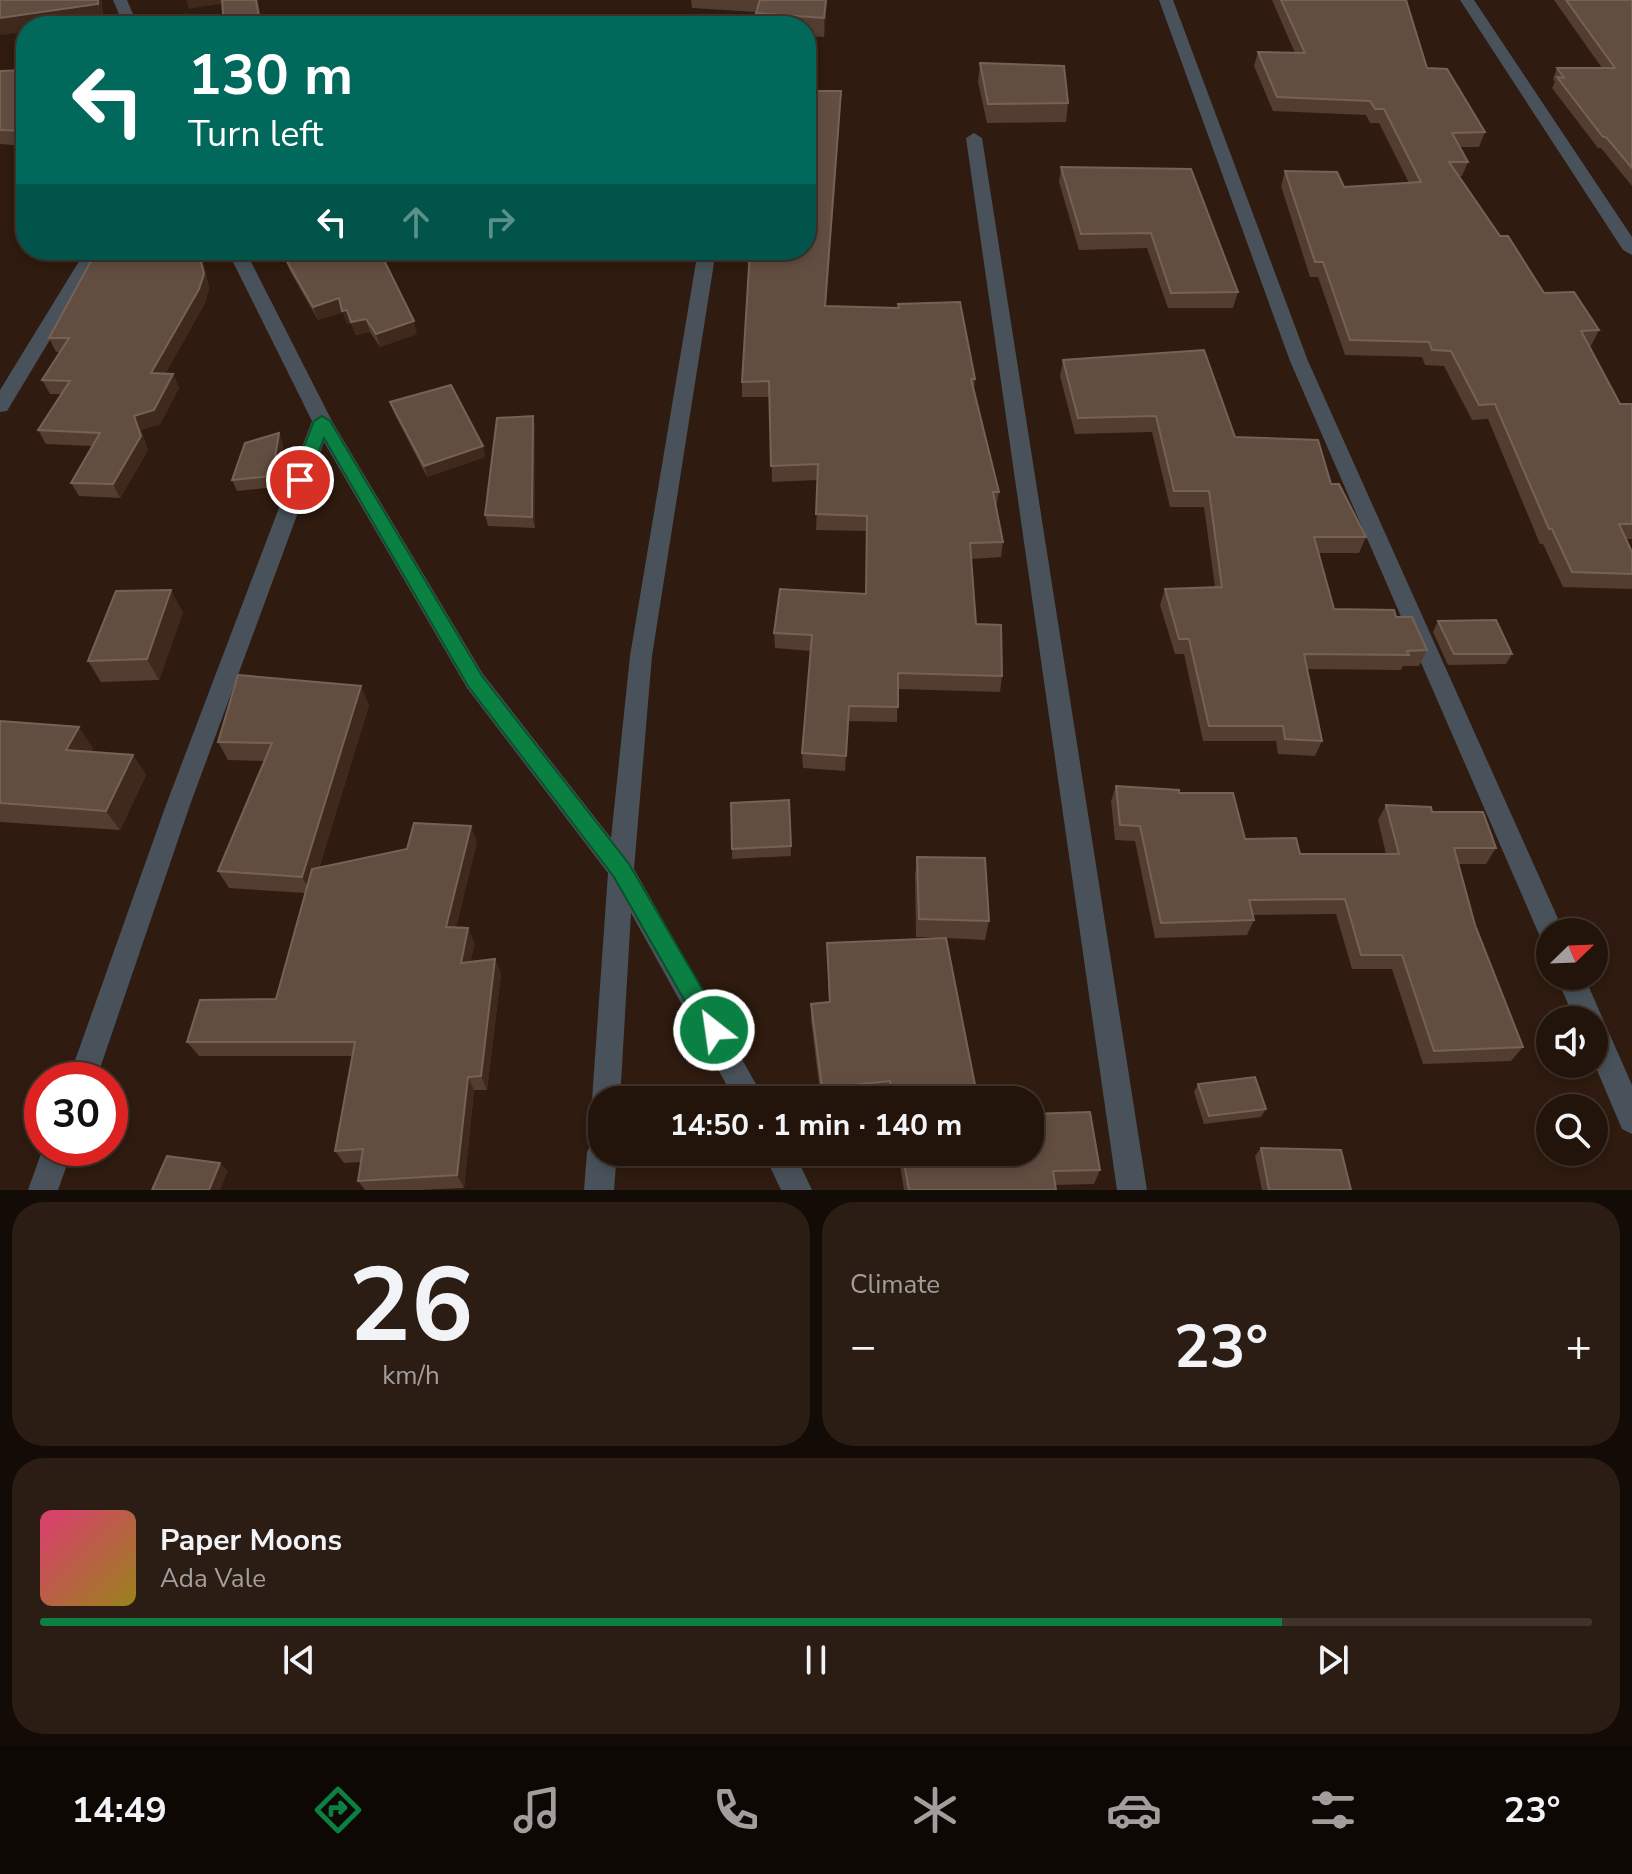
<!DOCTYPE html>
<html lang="en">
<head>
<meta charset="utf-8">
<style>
	:root { --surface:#23140b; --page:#2b1d14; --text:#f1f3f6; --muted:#a39e9d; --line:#40332c; --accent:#0b8043 }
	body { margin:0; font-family:"Nunito Sans",sans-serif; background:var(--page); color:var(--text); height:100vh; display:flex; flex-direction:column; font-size:30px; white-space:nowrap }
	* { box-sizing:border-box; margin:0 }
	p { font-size:26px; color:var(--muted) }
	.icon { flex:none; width:44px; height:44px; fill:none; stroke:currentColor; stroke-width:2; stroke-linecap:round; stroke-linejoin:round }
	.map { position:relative; height:1190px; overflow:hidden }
	.sheet { display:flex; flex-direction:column; gap:12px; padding:12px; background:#130b06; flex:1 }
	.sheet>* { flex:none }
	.hud { position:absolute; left:16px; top:16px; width:800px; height:244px; border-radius:32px; box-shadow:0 4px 12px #0003,0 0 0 2px var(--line); background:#00695c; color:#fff; overflow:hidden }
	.needle { width:52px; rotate:67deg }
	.buttons { position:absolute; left:1536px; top:918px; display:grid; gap:16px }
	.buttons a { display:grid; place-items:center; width:72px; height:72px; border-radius:50%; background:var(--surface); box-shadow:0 4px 12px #0003,0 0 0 2px var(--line); font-size:40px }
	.speed { position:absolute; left:24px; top:1062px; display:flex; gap:16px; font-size:40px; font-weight:700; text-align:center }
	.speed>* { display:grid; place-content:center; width:104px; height:104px; border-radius:50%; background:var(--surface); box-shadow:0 4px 12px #0003,0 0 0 2px var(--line); line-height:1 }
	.speed .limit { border:12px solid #d22; background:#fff; color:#111 }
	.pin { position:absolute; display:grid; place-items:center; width:68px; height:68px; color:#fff; margin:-34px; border:4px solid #fff; border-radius:50%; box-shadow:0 2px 8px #0007 }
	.me { position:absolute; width:88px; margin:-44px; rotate:330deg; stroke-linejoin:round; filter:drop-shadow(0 0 6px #0008) }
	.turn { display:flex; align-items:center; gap:28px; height:168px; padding:0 40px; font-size:36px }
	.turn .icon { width:104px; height:104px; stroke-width:2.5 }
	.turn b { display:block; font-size:56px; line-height:68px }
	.lanes { display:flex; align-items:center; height:76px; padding:0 40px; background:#0003; justify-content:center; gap:40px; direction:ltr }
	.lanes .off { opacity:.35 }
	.big { font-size:60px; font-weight:700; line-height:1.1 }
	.sheet .tile { flex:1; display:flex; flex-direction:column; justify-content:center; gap:12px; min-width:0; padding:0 28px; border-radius:32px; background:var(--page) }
	.sheet .dial { align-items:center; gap:0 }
	.dial b { font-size:104px; line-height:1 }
	.song { display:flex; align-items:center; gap:24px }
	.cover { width:96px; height:96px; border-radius:12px; background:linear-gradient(135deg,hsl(340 70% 55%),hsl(50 70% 35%)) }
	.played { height:8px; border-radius:4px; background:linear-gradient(90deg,var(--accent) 80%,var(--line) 80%) }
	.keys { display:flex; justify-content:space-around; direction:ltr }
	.heat { display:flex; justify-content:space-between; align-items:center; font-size:44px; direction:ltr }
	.sheet .tiles { flex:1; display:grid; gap:12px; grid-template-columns:1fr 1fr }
	.tile:last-child { grid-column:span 2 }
	.trip { position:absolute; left:588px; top:1086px; width:456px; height:80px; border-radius:32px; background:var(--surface); box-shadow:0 4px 12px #0003,0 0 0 2px var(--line); font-weight:700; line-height:80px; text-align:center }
	.menu { display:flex; height:128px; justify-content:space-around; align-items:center; background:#0e0804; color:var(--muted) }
	.menu .icon { width:56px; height:56px }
	.menu .current { color:var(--accent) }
	.menu b { font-size:36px; color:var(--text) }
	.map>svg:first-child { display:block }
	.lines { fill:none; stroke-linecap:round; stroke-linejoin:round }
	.minor { fill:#49525a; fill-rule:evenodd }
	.wall { fill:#533d30 }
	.shaded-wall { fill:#3e291c }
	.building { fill:#624d41; stroke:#756256; stroke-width:2 }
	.route { fill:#0b8043; stroke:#07532c; stroke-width:2 }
</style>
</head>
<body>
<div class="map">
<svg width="1632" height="1190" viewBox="0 0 1632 1190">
	<rect width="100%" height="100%" fill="#2f1b0f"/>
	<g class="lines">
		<g class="minor">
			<polygon points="113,0 127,0 138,26 124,26"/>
			<polygon points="1159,0 1173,0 1308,361 1564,932 1550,932 1550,944 1542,941 1538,932 1290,361"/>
			<polygon points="1460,0 1474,0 1632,237 1632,255 1623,250"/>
			<polygon points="974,133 982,138 1147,1190 1117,1190 966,138"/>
			<polygon points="86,250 104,250 7,411 0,412 0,390"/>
			<polygon points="227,250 245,250 332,421 483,674 611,838 630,656 698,250 716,250 652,656 634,869 765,1100 735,1100 631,913 620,1100 602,1100 602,1113 596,1110 592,1100 608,873 467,688 324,442 190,805 96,1080 68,1080 166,805 312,421"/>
			<polygon points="1556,976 1584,976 1632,1085 1632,1134 1622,1129 1594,1063 1594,1020 1575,1020"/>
			<polygon points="602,1137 602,1152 617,1152 614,1190 584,1190 587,1152 592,1142"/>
			<polygon points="43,1148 73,1148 58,1190 28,1190"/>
			<polygon points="763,1152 794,1152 812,1190 781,1190"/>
		</g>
	</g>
	<g class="wall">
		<polygon points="691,0 827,0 824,37 806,36 806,26 756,26 756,12 692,8"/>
		<polygon points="1272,0 1406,0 1427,68 1485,132 1479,147 1460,147 1468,162 1462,176 1459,176 1500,236 1544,293 1599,330 1591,346 1588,346 1620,404 1632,404 1632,539 1626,539 1632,552 1632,589 1563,587 1543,544 1540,544 1488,419 1472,420 1444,366 1425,365 1422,357 1345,355 1318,277 1310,277 1281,186 1285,171 1344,187 1409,183 1379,123 1370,123 1366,115 1273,111 1254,66 1258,52 1295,53"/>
		<polygon points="1554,0 1632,0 1632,186 1601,148 1598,148 1552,88 1555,82 1553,79 1557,68 1602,68"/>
		<polygon points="980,63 1068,103 1066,122 987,123 978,82"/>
		<polygon points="26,70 26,146 0,144 0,71"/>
		<polygon points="841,91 826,306 975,379 974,389 999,492 996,508 1003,542 1001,557 971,559 976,624 1002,676 1000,692 898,689 897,722 848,721 845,771 803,768 802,753 811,651 775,648 774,633 866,594 866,531 816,530 818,480 772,482 770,397 742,397 742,382 750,263 747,263 747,250 806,250"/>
		<polygon points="1061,167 1238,292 1233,308 1168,308 1147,248 1079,250 1059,182"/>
		<polygon points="97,250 201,250 209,288 205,303 165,374 173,374 179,388 160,424 141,430 148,450 120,498 79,496 71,483 92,446 46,444 38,430 61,394 50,394 42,380 60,352 56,352 49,338"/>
		<polygon points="285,258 417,334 380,347 370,332 356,335 351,323 347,324 343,312 318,320 290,271"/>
		<polygon points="1063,360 1235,437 1331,484 1366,537 1359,553 1318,553 1334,609 1396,617 1427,650 1419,666 1403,666 1401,670 1307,669 1322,741 1315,756 1278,754 1276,741 1203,741 1184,654 1175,654 1160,605 1165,589 1215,587 1204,507 1170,507 1152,432 1075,434 1060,376"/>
		<polygon points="390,402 483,446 485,457 427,477 394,413"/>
		<polygon points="535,427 535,528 488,526 485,515"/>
		<polygon points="279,433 283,445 276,487 237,491 232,480"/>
		<polygon points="183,612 159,680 101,682 88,661"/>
		<polygon points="1438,621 1512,654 1506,664 1448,665 1433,632"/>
		<polygon points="369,705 319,868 477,842 456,927 475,943 470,962 495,959 501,974 487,1090 474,1090 464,1188 420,1190 365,1190 358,1181 361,1162 344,1163 335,1151 352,1056 199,1056 187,1042 276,999 305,893 229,888 218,871 265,761 228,760 218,742"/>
		<polygon points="0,721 93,748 91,752 133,755 146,775 120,830 0,822"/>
		<polygon points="1116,786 1179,793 1245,839 1300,854 1386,854 1378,820 1386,805 1432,812 1496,848 1486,864 1458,864 1475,925 1523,1047 1511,1061 1423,1064 1392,969 1352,969 1336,914 1253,915 1254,920 1247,935 1155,938 1135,841 1115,840 1111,801"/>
		<polygon points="789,800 791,856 732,859 732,849"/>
		<polygon points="917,857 989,921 985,940 946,938 978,1100 890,1100 889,1096 852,1100 821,1100 811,1020 811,1004 829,1002 827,943 945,938 916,937 915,876"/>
		<polygon points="1198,1084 1266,1109 1261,1117 1204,1124 1194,1092"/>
		<polygon points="1261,1148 1351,1190 1262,1190 1255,1156"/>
		<polygon points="898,1152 1030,1152 1100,1170 1094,1184 1055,1185 1056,1190 904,1190"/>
	</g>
	<g class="shaded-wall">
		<polygon points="98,0 102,0 104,21 66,26 26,26 26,32 0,35 0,18"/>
		<polygon points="186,0 224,0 225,3 189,9"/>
		<polygon points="256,0 258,0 263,26 255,26 254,24"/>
		<polygon points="826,0 827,0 824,37 824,18"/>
		<polygon points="841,91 841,106 825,322 825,306"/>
		<polygon points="198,250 201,250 209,288 205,303 158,387 151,373"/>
		<polygon points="339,298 347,310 351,323 347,324 343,312 318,320 313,307"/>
		<polygon points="366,319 370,332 356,335 351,322"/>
		<polygon points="414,321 417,334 380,347 376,334"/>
		<polygon points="173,374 179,388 160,424 141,430 148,450 120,498 113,484 134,416"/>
		<polygon points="533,416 535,427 535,528 532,517"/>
		<polygon points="279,433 283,445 276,487 272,476"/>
		<polygon points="483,446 485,457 427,477 424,466"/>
		<polygon points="171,590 183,612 159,680 147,659"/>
		<polygon points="361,686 369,705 311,893 302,877"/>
		<polygon points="79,727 93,748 81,771 66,750"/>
		<polygon points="133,755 146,775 120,830 106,811"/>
		<polygon points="471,826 477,842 452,942 446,927"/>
		<polygon points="468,928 475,943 467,978 461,963"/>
		<polygon points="495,959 501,974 487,1090 481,1076"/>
		<polygon points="468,1077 474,1090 464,1188 457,1175"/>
		<polygon points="220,1163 228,1171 220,1190 209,1190"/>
	</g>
	<g class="building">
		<polygon points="0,0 98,0 98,4 0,18"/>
		<polygon points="222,0 256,0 260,22 254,24 255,26 224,26"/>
		<polygon points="760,0 826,0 824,18 756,13"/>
		<polygon points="1281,0 1406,0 1427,68 1447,69 1485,132 1452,133 1468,162 1449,162 1500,236 1508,236 1544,293 1574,292 1599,330 1581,331 1620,404 1632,404 1632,524 1619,524 1632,552 1632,574 1572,572 1552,529 1549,529 1495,404 1479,405 1451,351 1432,350 1429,342 1350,340 1323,262 1315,262 1285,171 1337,172 1344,187 1421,182 1384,109 1375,109 1370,101 1277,97 1258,52 1305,53"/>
		<polygon points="1566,0 1632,0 1632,168 1606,137 1603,137 1557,77 1564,78 1557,68 1615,68"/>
		<polygon points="980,63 1064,66 1068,103 988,104"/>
		<polygon points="26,70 26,131 0,130 0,71"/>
		<polygon points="806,91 841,91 825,306 899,308 898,304 960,302 975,379 971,379 999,492 993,492 1003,542 970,543 976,624 1001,625 1002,676 898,673 898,707 849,706 846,756 802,753 812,635 774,633 780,589 866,594 867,516 816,514 818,464 771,466 769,381 742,382 750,250 806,250"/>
		<polygon points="1061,167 1191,169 1238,292 1171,293 1151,233 1081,234"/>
		<polygon points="97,250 198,250 204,274 199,289 151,373 173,374 154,410 134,416 141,436 113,484 71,483 100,433 38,430 70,381 42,380 69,338 49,338"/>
		<polygon points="283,250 379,250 414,321 376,334 366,319 351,322 347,310 342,311 339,298 313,307 285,258"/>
		<polygon points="1204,350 1235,437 1318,440 1331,484 1339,484 1366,537 1314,537 1334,609 1394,610 1396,617 1412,617 1427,650 1407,651 1409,655 1304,654 1322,741 1285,739 1283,726 1209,726 1189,639 1179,639 1165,589 1222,587 1209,491 1174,491 1156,416 1078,418 1063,360"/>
		<polygon points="451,385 483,446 424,466 390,402"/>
		<polygon points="533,416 532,517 485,515 497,418"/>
		<polygon points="279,433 272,476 232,480 245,443"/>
		<polygon points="171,590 147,659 88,661 116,591"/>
		<polygon points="1496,620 1512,654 1454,654 1438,621"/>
		<polygon points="238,675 361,686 302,877 218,871 272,743 218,742"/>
		<polygon points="0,721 79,727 66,750 133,755 106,811 0,803"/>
		<polygon points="1116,786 1179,790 1179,793 1233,793 1245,839 1296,838 1300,854 1399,854 1386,805 1431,807 1432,812 1483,812 1496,848 1454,848 1475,925 1523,1047 1434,1051 1402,955 1361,955 1345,899 1249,900 1254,920 1161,923 1140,826 1120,825"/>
		<polygon points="789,800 791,846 732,849 731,803"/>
		<polygon points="414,823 471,826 446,927 468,928 461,963 495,959 481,1076 468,1077 457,1175 358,1181 363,1149 335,1151 355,1042 187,1042 200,1000 276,999 312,869 407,849"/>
		<polygon points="917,857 985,858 989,921 919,919"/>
		<polygon points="946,938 978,1100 894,1100 890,1081 822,1088 811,1004 830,1002 827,943"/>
		<polygon points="1255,1077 1266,1109 1209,1116 1198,1084"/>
		<polygon points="1090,1112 1100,1170 1053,1171 1056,1190 909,1190 902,1152 1030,1152 1030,1114"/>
		<polygon points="1261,1148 1341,1150 1351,1190 1269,1190"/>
		<polygon points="167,1156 220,1163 209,1190 152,1190"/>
	</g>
	<polygon class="route" points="322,416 330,421 482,676 629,864 722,1023 725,1030 722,1038 714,1042 706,1038 614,877 468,686 324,438 306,484 294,484 291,480 314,421"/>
</svg>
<div class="buttons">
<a><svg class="needle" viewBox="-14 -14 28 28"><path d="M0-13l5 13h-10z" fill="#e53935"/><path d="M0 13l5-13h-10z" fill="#a39e9d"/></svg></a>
<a><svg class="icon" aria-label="sound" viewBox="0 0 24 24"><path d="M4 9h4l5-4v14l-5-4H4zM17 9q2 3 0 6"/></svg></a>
<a><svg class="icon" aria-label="search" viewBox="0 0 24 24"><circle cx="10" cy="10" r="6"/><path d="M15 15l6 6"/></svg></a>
</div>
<div class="speed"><div class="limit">30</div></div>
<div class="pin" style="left:300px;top:480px;background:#d93025"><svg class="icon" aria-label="arrive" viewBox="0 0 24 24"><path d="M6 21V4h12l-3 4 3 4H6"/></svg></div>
<svg class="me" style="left:714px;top:1030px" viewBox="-20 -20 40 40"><circle r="17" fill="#0b8043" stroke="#fff" stroke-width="3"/><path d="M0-11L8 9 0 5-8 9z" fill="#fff"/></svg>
<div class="trip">14:50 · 1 min · 140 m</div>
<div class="hud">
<div class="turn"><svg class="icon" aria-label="left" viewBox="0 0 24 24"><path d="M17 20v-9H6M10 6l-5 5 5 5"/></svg><div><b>130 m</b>Turn left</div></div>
<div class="lanes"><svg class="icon" aria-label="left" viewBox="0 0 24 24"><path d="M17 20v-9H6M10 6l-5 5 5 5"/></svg><svg class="icon off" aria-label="ahead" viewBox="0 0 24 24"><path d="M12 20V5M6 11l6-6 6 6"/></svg><svg class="icon off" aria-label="right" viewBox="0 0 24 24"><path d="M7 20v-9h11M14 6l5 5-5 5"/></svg></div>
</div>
</div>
<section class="sheet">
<div class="tiles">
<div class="tile dial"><b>26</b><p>km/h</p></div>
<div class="tile"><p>Climate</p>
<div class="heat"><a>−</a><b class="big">23°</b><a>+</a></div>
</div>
<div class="tile">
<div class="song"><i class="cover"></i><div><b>Paper Moons</b><p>Ada Vale</p></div></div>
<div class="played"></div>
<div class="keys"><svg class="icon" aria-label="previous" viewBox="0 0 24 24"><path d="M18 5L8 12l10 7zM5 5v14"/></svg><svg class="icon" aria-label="pause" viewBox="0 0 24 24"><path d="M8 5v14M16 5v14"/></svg><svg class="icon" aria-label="next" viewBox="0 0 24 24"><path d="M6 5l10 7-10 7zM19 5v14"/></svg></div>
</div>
</div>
</section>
<nav class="menu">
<b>14:49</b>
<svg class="icon current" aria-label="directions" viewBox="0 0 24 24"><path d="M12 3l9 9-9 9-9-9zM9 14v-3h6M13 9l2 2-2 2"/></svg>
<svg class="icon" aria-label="music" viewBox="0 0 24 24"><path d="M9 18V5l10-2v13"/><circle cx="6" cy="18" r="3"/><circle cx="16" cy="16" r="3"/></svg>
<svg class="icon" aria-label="phone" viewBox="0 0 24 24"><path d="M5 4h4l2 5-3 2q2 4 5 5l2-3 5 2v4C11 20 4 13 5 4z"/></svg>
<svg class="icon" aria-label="climate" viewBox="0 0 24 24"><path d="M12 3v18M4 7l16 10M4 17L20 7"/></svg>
<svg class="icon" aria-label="car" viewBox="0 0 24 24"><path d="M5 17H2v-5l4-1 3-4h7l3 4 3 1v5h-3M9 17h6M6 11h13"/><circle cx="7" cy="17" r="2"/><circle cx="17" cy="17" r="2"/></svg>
<svg class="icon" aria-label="filters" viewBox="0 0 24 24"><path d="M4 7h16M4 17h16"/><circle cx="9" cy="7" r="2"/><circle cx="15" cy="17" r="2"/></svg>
<b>23°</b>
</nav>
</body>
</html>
